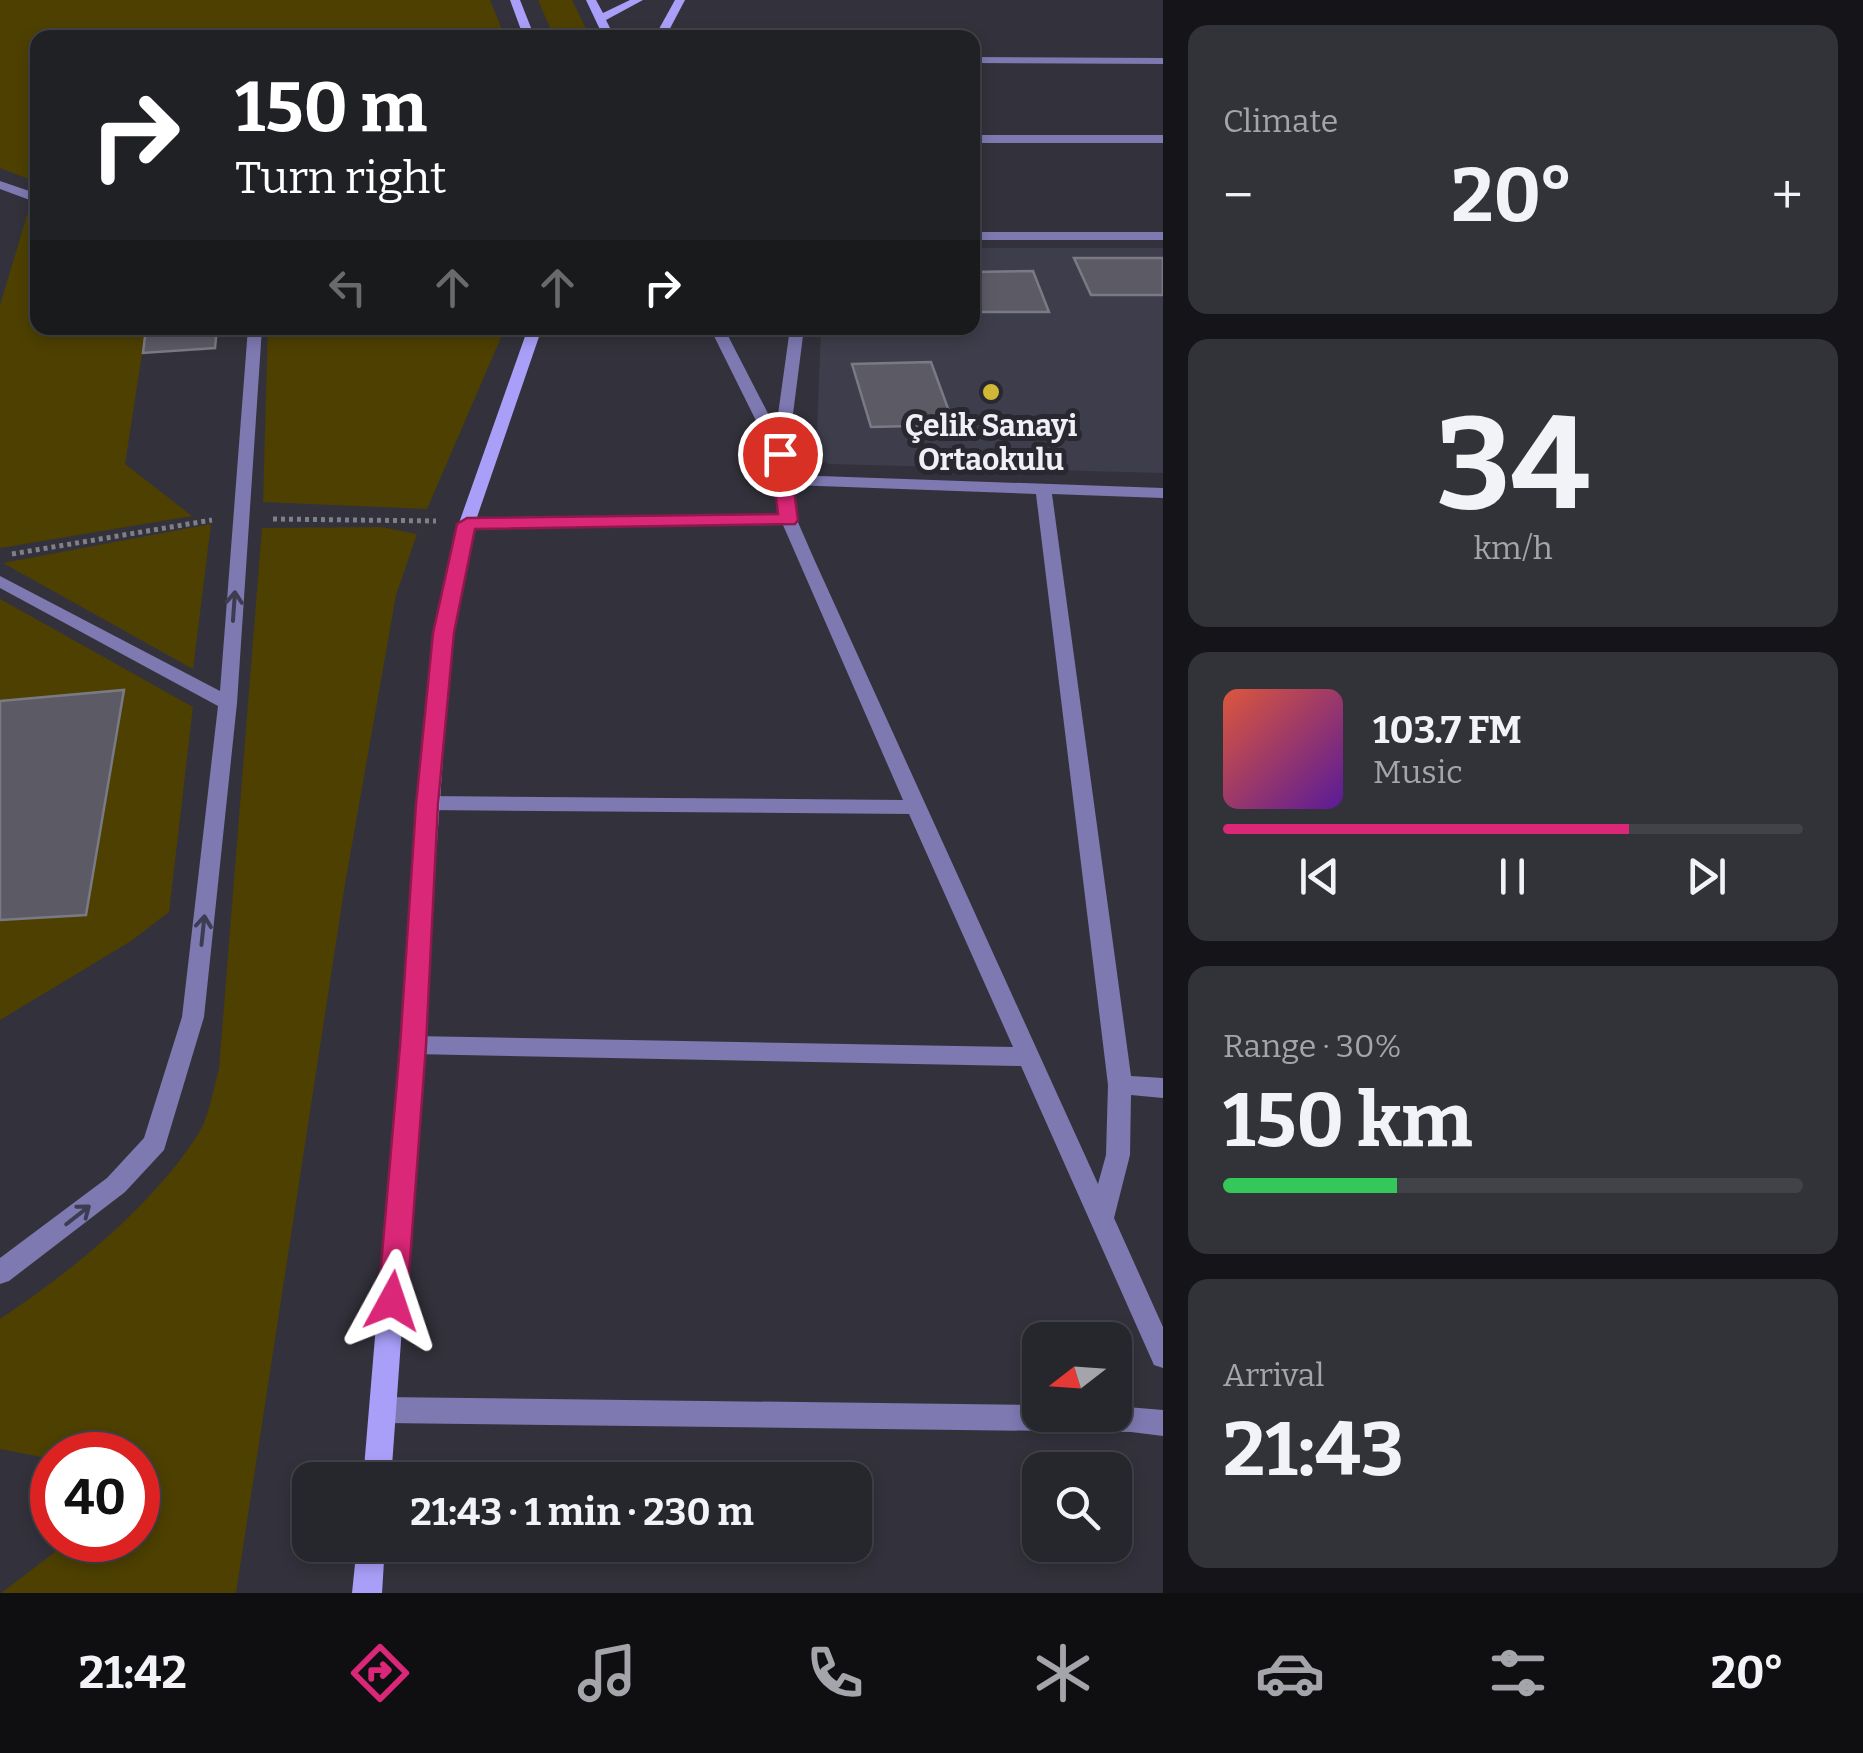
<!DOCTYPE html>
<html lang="en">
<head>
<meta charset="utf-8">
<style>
	:root { --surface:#26262d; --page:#323239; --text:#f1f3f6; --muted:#a4a5aa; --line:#424349; --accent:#db2777 }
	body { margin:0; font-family:Bitter,serif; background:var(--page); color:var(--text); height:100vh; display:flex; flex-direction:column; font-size:38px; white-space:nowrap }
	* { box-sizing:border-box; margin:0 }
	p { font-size:32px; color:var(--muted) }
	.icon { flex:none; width:55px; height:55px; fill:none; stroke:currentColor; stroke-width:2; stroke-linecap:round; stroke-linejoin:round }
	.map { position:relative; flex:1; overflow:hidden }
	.side { display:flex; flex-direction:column; gap:25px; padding:25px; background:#151519; width:700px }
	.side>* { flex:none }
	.banner { position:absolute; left:30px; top:30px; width:950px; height:305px; border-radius:20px; box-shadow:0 5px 15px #0003,0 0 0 2px var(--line); background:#202124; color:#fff; overflow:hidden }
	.needle { width:65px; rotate:253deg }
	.buttons { position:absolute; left:1022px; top:1322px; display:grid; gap:20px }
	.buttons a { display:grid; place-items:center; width:110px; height:110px; border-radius:20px; background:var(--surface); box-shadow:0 5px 15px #0003,0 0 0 2px var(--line); font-size:50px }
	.speed { position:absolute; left:30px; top:1432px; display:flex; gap:20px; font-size:50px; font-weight:700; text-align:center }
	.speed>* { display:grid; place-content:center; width:130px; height:130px; border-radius:50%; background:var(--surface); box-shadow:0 5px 15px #0003,0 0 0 2px var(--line); line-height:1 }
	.speed .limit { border:15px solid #d22; background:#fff; color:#111 }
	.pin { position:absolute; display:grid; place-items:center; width:85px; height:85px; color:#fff; margin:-42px; border:5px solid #fff; border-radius:50%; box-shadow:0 2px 10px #0007 }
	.me { position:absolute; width:110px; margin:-55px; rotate:5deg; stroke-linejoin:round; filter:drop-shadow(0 0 8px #0008) }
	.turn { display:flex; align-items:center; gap:35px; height:210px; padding:0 40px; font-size:45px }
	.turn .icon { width:130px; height:130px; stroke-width:2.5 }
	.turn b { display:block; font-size:70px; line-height:85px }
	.lanes { display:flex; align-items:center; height:95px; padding:0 40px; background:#0003; justify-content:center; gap:50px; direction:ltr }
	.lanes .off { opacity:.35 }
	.big { font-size:75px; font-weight:700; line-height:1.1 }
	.side .widget { flex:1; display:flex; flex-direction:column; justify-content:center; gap:15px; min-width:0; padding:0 35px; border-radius:20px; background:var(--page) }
	.side .dial { align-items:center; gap:0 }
	.dial b { font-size:130px; line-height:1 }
	.song { display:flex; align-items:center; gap:30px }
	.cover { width:120px; height:120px; border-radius:15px; background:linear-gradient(135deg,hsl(10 70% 55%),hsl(270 70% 35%)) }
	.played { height:10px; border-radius:5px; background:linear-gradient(90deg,var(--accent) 70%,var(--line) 70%) }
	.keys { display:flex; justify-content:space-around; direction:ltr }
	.heat { display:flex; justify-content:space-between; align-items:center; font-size:55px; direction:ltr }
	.charge { height:15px; border-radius:8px; background:linear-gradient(90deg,#34c759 30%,var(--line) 0) }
	.trip { position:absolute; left:292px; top:1462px; width:580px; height:100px; border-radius:20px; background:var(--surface); box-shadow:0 5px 15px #0003,0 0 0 2px var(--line); font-weight:700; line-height:100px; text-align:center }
	.dock { display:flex; height:160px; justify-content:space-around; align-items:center; background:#0f0f12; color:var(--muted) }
	.dock .icon { width:70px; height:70px }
	.dock .on { color:var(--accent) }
	.dock b { font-size:45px; color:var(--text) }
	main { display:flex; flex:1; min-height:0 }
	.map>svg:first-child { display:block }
	.built { fill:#3e3d4b }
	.green { fill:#4d4000 }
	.building { fill:#5b5a65; stroke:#7a7a85; stroke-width:2.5 }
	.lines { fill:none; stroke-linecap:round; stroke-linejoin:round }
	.path { stroke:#7f7f87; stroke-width:5; stroke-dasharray:4 4; stroke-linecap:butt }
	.lane { fill:#7e79b1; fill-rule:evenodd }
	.street { fill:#7e79b1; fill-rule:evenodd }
	.secondary { fill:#a99ff9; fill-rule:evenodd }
	.oneway { stroke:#3e3c51 }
	.route { fill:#db2777; stroke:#8e194d; stroke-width:2.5 }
	.poi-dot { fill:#d1b736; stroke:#292831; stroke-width:4 }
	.labels { text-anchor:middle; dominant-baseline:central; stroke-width:10; stroke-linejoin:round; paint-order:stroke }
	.far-poi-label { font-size:30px; font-weight:bold; fill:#efeff5; stroke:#292831 }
</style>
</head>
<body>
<main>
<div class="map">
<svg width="1163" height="1593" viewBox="0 0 1163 1593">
	<rect width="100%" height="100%" fill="#33323c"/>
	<polygon class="built" points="973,248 1163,248 1163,473 829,464 816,457 821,328 972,328"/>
	<g class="green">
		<polygon points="0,0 490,0 505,37 38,38 37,182 0,168"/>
		<polygon points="538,0 572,0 590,37 554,37"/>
		<polygon points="29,209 37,212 38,328 146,328 125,464 192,516 0,548 0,305"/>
		<polygon points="268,328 505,328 427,509 263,502"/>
		<polygon points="211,524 193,669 3,563"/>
		<path d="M381,527L417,534L396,595L345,884L236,1593H1L71,1540H138V1490L150,1480L138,1476V1455H52V1459L0,1449V1319C72,1271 149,1209 197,1136C209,1118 213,1090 219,1069L262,528Z"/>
		<polygon points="0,599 193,707 169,912 131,941 0,1020"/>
	</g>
	<g class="building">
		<polygon points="1074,258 1163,258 1163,295 1091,295"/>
		<polygon points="1033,271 1049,312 972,312 972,272"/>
		<polygon points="146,328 217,328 215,348 143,353"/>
		<polygon points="931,362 954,425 871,427 852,364"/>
		<polygon points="124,690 86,915 0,920 0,701"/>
	</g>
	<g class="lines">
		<g class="path">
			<polyline points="273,519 436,521"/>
			<polyline points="12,554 212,520"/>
		</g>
		<g class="lane">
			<polygon points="0,181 38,194 38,203 0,189"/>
			<polygon points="248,328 262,328 237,703 204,1017 164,1150 125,1192 9,1281 0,1284 0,1258 107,1178 144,1138 182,1017 218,706 0,588 0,576 220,691"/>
		</g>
		<g class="street">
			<polygon points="972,57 1163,58 1163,64 972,63"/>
			<rect x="972" y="135" width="191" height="8"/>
			<rect x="972" y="232" width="191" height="8"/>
			<path d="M710,328H724L776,429L790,328H804L788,453L791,475L1163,488V498L1052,494L1131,1076L1163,1078V1098L1131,1095L1130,1155L1114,1218L1163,1327V1368L1154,1365L1021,1066L413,1054L405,1051L402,1045L405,1039L413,1036L1013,1047L909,814L427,810L417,803L427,796L903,800L783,525L467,528L459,523L467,518L780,515L773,480L772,453ZM792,485L1036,494L1108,1085L1106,1155L1098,1184L814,559L797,520Z"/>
			<polygon points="384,1397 1040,1405 1040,1415 1115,1415 1115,1406 1163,1410 1163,1436 1131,1432 384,1423 374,1419 370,1410 374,1401"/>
		</g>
		<g class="secondary">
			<polygon points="510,0 520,0 535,38 524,38"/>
			<polygon points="586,0 596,0 603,13 630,0 643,0 606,20 615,38 604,38"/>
			<polygon points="675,0 685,0 665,38 654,38"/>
			<polygon points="528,328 542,328 475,523 452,633 391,1480 363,1480 434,633 459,523"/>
			<polygon points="357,1545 385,1545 382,1593 352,1593"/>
		</g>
	</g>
	<defs><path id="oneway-shaft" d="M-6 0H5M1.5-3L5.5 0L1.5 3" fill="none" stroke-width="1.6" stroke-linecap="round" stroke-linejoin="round" transform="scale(2.5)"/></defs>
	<g class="oneway">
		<use href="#oneway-shaft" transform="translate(234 606) rotate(-86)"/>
		<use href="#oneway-shaft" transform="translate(203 930) rotate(-84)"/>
		<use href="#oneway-shaft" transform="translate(78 1215) rotate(-38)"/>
	</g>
	<polygon class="route" points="780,448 789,454 798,520 795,524 475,529 454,633 438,804 426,1046 407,1301 403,1310 392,1314 382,1310 378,1301 400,1046 416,804 433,633 457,524 467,518 778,514 771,454"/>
	<circle class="poi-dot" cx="991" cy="392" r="10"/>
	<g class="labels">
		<g class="far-poi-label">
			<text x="991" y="426">Çelik Sanayi<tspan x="991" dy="34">Ortaokulu</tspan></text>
		</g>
	</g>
</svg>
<div class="buttons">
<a><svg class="needle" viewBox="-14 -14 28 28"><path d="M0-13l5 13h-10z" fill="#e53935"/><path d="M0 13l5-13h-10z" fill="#a4a5aa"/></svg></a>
<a><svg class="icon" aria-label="search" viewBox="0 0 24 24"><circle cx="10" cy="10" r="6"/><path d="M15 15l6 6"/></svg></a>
</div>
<div class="speed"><div class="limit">40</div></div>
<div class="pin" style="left:780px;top:454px;background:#d93025"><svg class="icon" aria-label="arrive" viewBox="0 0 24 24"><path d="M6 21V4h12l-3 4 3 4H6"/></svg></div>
<svg class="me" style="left:392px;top:1301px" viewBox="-20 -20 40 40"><path d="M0-17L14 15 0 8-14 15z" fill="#db2777" stroke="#fff" stroke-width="4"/></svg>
<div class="trip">21:43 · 1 min · 230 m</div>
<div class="banner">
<div class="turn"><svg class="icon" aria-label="right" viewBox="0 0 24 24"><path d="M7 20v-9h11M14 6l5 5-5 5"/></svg><div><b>150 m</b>Turn right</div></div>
<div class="lanes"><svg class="icon off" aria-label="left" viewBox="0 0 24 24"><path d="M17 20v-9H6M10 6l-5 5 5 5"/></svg><svg class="icon off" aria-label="ahead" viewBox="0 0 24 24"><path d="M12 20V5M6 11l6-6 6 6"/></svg><svg class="icon off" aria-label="ahead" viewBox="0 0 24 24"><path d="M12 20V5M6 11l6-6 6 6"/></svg><svg class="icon" aria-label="right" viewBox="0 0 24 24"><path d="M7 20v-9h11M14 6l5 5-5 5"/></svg></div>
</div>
</div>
<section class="side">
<div class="widget"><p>Climate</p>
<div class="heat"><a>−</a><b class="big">20°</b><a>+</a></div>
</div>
<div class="widget dial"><b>34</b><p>km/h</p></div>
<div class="widget">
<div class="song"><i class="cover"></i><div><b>103.7 FM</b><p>Music</p></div></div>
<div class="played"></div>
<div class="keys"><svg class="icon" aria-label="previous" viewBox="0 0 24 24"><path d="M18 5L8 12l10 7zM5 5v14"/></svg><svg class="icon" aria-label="pause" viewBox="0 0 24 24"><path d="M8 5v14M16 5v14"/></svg><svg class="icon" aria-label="next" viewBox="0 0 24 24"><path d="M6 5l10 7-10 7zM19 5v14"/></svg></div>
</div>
<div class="widget"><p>Range · 30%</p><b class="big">150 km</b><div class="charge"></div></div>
<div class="widget"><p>Arrival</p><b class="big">21:43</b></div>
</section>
</main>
<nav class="dock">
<b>21:42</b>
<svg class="icon on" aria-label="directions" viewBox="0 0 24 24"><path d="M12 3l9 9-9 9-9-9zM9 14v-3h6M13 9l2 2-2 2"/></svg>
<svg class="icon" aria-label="music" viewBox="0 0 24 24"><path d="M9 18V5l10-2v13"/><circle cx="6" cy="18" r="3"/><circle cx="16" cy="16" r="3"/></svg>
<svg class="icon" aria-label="phone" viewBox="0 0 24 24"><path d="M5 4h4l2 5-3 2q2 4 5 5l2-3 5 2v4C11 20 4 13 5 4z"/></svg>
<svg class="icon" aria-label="climate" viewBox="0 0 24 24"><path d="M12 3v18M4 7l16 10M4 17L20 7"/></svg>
<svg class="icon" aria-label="car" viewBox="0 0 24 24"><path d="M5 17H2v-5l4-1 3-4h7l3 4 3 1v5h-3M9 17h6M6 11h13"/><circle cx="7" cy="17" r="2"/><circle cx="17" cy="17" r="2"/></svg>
<svg class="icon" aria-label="filters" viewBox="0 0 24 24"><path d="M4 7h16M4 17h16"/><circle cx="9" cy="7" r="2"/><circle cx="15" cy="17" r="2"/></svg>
<b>20°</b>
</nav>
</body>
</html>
